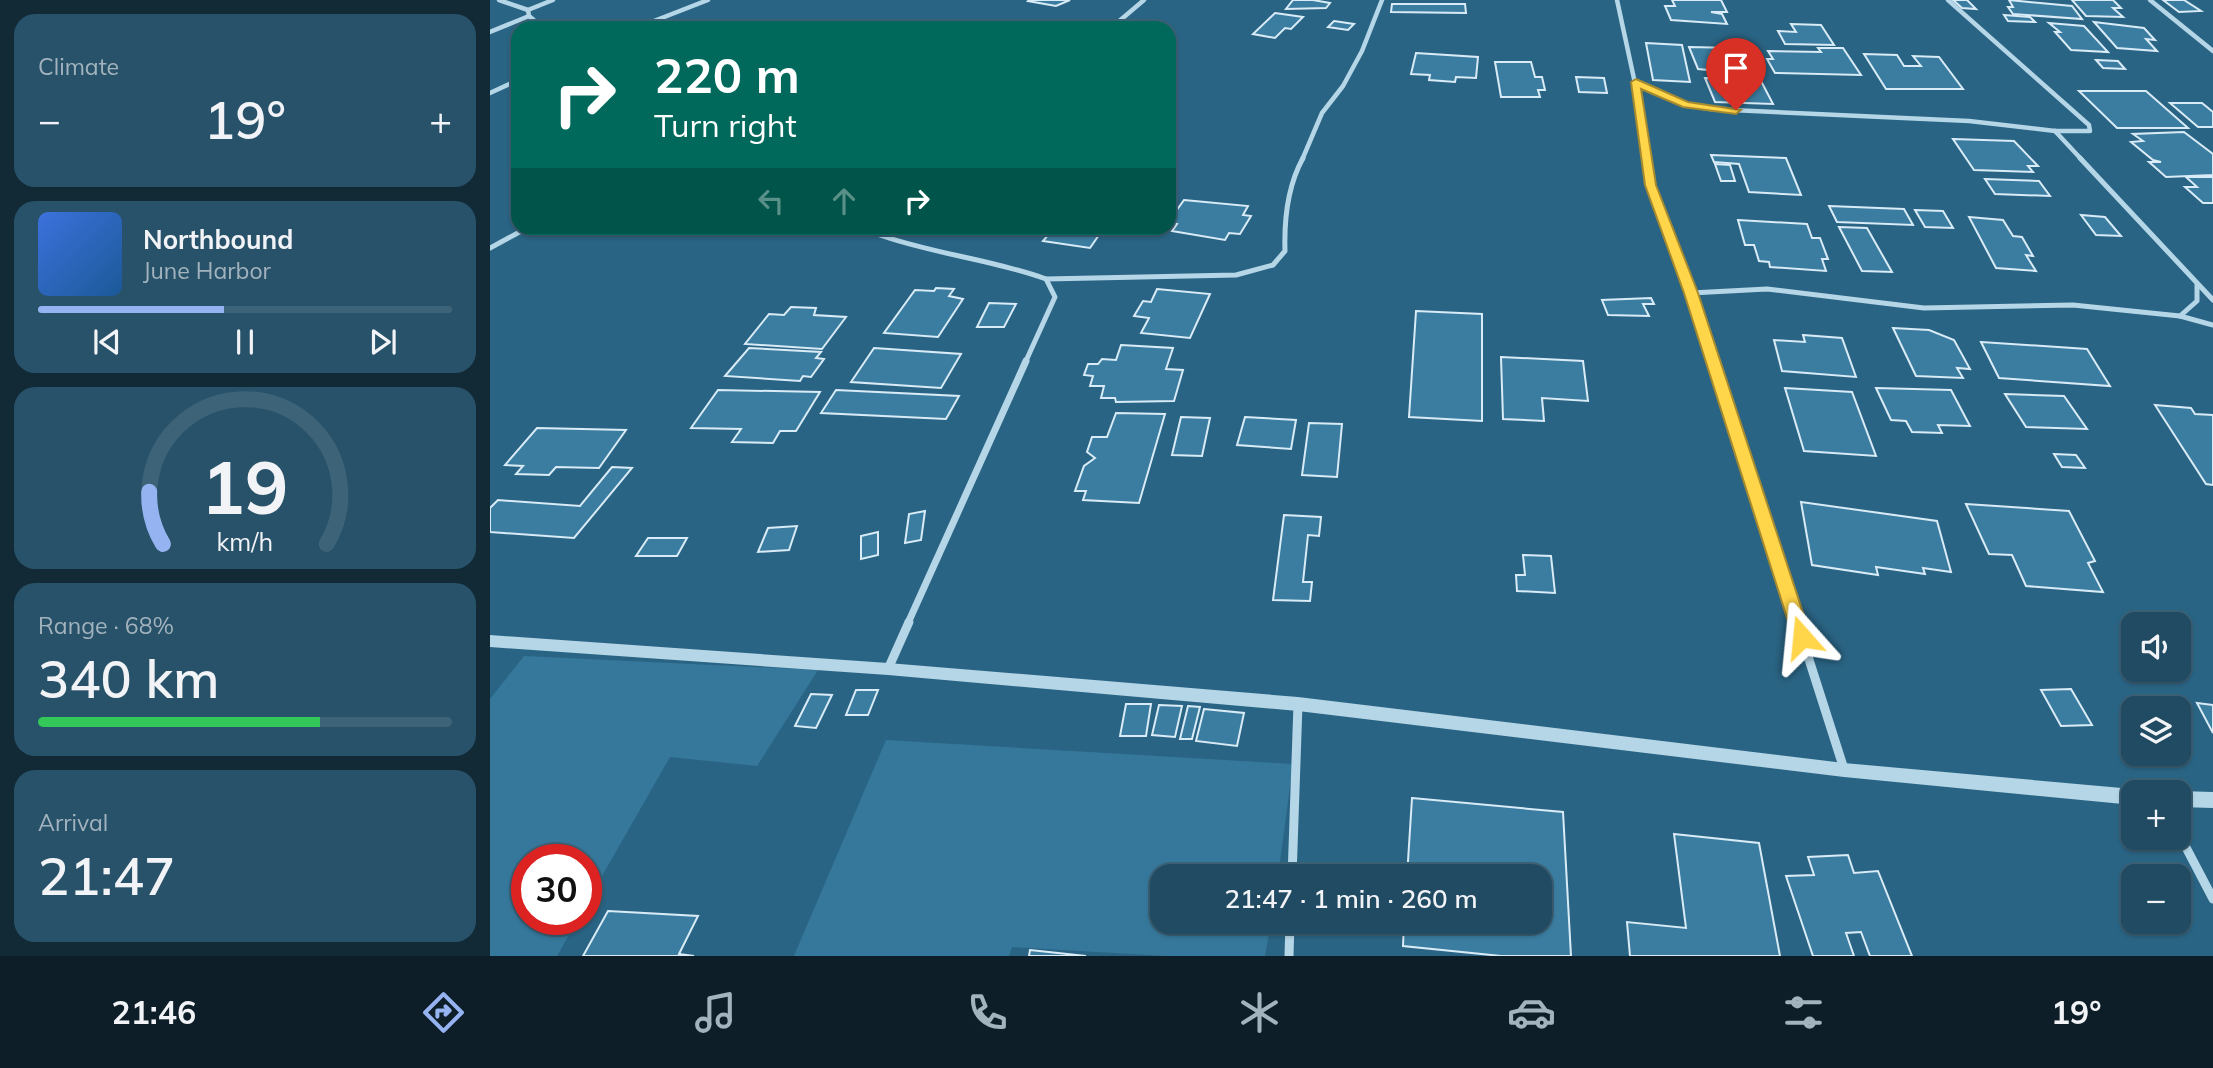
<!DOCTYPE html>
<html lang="en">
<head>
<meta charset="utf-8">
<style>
	:root { --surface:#204b63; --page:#285269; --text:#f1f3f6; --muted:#a2b3be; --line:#3d6378; --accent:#95b2f1 }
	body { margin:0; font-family:Mulish,sans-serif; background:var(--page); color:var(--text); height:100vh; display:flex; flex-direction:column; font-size:26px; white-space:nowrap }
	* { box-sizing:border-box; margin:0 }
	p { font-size:23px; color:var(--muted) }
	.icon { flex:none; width:38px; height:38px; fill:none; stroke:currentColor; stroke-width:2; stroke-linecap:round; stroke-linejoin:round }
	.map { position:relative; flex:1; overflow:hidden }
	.side { display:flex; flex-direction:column; gap:14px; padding:14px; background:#122936; width:490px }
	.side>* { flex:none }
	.top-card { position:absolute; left:21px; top:21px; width:665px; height:214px; border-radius:21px; box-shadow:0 2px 5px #0004,0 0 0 2px var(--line); background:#00695c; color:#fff; overflow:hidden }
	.controls { position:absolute; left:1631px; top:612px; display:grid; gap:14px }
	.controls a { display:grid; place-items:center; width:70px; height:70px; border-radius:14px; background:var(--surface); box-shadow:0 2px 5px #0004,0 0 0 2px var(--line); font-size:35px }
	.speed { position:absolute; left:21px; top:844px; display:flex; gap:14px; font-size:35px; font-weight:700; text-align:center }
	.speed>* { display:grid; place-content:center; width:91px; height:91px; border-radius:50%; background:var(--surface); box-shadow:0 2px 5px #0004,0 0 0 2px var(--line); line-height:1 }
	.speed .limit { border:10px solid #d22; background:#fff; color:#111 }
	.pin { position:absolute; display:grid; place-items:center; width:60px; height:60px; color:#fff; margin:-72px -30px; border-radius:50% 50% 50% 0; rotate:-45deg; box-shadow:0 0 7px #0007 }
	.pin .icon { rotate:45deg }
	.me { position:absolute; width:77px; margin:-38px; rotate:342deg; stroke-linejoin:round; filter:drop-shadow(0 0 5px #0008) }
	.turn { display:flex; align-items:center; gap:24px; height:147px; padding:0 28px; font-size:32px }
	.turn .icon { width:91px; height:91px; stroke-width:2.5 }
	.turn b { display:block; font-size:49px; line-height:60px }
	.lanes { display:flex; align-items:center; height:66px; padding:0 28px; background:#0003; justify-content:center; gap:35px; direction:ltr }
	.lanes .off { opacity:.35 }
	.big { font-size:52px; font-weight:600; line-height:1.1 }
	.side .card { flex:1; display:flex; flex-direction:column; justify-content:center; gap:10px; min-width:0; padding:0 24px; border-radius:21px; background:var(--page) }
	.side .dial { align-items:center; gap:0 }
	.dial svg { height:182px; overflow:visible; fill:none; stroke:var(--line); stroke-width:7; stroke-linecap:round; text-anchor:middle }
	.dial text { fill:var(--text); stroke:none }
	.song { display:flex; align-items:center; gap:21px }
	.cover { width:84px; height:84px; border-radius:10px; background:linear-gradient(135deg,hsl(220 70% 55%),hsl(210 70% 35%)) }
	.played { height:7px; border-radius:4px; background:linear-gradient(90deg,var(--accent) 45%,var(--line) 45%) }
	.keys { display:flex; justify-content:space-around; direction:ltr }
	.heat { display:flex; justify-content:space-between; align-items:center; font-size:38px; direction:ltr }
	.charge { height:10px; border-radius:5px; background:linear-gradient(90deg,#34c759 68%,var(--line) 0) }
	.trip { position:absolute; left:660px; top:864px; width:402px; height:70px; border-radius:21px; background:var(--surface); box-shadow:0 2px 5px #0004,0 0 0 2px var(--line); font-weight:600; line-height:70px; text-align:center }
	.menu { display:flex; height:112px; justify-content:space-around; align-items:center; background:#0d1e28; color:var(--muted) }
	.menu .icon { width:49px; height:49px }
	.menu .on { color:var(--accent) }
	.menu b { font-size:32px; color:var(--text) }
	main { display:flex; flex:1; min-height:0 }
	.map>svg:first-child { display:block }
	.green { fill:#36789b }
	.building { fill:#3b7da0; stroke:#d8ebf6; stroke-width:2 }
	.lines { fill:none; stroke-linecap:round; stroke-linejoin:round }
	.minor-far3 { stroke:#b5d6e7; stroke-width:4.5 }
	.minor-far2 { stroke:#b5d6e7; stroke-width:5 }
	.minor-far1 { stroke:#b5d6e7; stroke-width:7 }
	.minor { stroke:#b5d6e7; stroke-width:9 }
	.tertiary { fill:#b5d6e7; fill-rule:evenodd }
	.route { fill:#ffd54a; stroke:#a68a30; stroke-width:2 }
</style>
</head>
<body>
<main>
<section class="side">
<div class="card"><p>Climate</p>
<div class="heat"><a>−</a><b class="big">19°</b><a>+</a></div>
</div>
<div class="card">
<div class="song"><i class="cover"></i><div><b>Northbound</b><p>June Harbor</p></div></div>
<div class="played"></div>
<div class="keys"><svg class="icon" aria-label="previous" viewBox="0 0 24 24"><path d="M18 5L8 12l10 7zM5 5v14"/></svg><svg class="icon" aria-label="pause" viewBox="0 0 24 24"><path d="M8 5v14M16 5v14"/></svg><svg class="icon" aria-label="next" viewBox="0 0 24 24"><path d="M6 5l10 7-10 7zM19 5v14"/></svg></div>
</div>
<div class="card dial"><svg viewBox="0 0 100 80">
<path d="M14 69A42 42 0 1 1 86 69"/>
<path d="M14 69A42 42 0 0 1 8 46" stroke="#95b2f1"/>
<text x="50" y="56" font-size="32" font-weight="700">19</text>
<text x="50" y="72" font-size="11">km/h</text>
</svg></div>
<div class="card"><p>Range · 68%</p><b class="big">340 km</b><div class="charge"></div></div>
<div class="card"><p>Arrival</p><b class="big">21:47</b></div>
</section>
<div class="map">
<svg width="1723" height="956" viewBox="0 0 1723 956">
	<rect width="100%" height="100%" fill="#2a6484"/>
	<g class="green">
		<polygon points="34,656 328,670 267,766 180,757 96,904 96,859 37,859 37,919 88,919 67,956 0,956 0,699"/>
		<polygon points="396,740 803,764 788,877 672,877 672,922 781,922 775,956 676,956 522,947 519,956 304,956"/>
	</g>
	<g class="building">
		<polygon points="580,0 566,6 538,1 539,0"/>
		<polygon points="803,0 823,0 840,3 836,8 796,9"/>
		<polygon points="1182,0 1231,0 1237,12 1221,12 1232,14 1237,24 1181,20 1175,6 1185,6"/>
		<polygon points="1463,0 1477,0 1486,9 1472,8"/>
		<polygon points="1519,0 1582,6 1592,19 1523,14 1518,7 1523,7"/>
		<polygon points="1582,0 1623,0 1631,8 1623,8 1633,17 1596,16"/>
		<polygon points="1673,0 1694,0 1711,11 1689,12"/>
		<polygon points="902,4 975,4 976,13 901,12"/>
		<polygon points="785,13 813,17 801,29 795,28 785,38 763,34"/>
		<polygon points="1514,15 1540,17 1545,22 1518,21"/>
		<polygon points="844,21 864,24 858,30 838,27"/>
		<polygon points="1604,22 1654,28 1665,40 1656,39 1667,51 1627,48"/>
		<polygon points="1559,23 1594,26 1618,52 1581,50 1565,32 1570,32"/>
		<polygon points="1301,24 1331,25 1344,45 1295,44 1288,31 1306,32"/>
		<polygon points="1156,43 1192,45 1200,82 1163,80"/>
		<polygon points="1199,47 1245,48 1260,74 1208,69"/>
		<polygon points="1328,48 1353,48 1371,75 1285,73 1277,59 1283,59 1278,51 1331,52"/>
		<polygon points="926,53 988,57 986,78 966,77 965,82 939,80 940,75 921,74"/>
		<polygon points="1374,54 1407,55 1414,66 1431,66 1423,56 1449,57 1473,89 1396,89"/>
		<polygon points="1606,60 1628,61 1635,69 1613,68"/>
		<polygon points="1005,62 1041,62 1045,77 1052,77 1055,90 1048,90 1050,97 1011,97"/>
		<polygon points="1086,77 1114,78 1117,93 1089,92"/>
		<polygon points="1215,78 1270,79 1283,104 1225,102"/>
		<polygon points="1589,91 1656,91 1698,128 1627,128"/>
		<polygon points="1680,103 1712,103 1723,112 1723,127 1708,127"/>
		<polygon points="1694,132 1723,154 1723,175 1676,177 1659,162 1671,162 1663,160 1641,142 1653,141 1643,134"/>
		<polygon points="1463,139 1524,141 1548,166 1538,166 1543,172 1484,170"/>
		<polygon points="1221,155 1296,158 1311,195 1259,192 1249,164 1224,162"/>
		<polygon points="1225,164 1240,165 1245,181 1231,181"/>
		<polygon points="1696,177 1723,177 1723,203 1713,203 1695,187 1707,187"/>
		<polygon points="1495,179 1549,181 1560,196 1505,194"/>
		<polygon points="694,200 758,206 753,215 761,216 750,234 739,233 735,240 682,231 687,224 679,221"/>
		<polygon points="1339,206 1414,209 1423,225 1347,222"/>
		<polygon points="1425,210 1453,211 1463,228 1435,227"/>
		<polygon points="1591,215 1615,217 1631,236 1606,235"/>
		<polygon points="1479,217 1513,220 1523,236 1532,237 1543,256 1536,255 1546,271 1506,268"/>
		<polygon points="1248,220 1317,224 1322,238 1330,238 1338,259 1332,259 1336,271 1280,267 1279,262 1269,261 1264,245 1255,245"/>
		<polygon points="1349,227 1377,228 1402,272 1372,271"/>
		<polygon points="564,228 578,228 611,232 600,248 553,241"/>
		<polygon points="446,288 464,289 459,296 473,299 448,337 394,333 425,290 444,291"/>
		<polygon points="667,289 720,294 700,338 651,333 659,318 644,316 653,301 661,302"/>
		<polygon points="1161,298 1164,304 1153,304 1159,316 1118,315 1112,300"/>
		<polygon points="499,303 526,304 514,327 487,327"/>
		<polygon points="301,307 326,308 324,315 356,317 332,349 255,344 279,314 294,315"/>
		<polygon points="926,311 992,314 992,421 919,417"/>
		<polygon points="1403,328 1439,330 1464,340 1480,369 1467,368 1473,378 1426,376"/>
		<polygon points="1313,335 1352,338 1366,377 1292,371 1284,340 1315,342"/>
		<polygon points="1491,342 1597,349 1620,386 1509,378"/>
		<polygon points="631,345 683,348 676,369 693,370 684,401 626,402 625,398 611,398 614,386 600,386 603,376 594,375 598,364 608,364 612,359 626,360"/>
		<polygon points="259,348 331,352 326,358 334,359 321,377 313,376 310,381 235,376"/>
		<polygon points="384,348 471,354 451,388 361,382"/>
		<polygon points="1011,357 1093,361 1098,401 1052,398 1054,421 1013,419"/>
		<polygon points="1295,388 1362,392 1386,456 1314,451"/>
		<polygon points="1386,388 1461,390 1480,426 1448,425 1452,433 1422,432 1416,421 1401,420"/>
		<polygon points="228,390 330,392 306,431 290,431 283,443 242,442 251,429 201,428"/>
		<polygon points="346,390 469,396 456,419 331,413"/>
		<polygon points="1515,394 1574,396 1597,429 1536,427"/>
		<polygon points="1665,405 1701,408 1705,414 1723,415 1723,485 1716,484"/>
		<polygon points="626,413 675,414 649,503 593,500 596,491 585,491 594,466 605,458 597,452 602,437 617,437"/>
		<polygon points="691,417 720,418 712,456 682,455"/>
		<polygon points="755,417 806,420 801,449 747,445"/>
		<polygon points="819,423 852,424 847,477 812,475"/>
		<polygon points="47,428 136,430 109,468 66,467 59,475 26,474 33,466 15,465"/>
		<polygon points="1564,454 1586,455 1595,468 1572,467"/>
		<polygon points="122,467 142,468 84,538 0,532 0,508 8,500 90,506"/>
		<polygon points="1311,502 1447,521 1461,572 1433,568 1435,574 1386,567 1388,575 1322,565"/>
		<polygon points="1476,504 1579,511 1605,561 1598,563 1613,592 1536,586 1522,555 1499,554"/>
		<polygon points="435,511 431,540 415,543 419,514"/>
		<polygon points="794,515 831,517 829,536 818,535 813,582 822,582 820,601 783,600"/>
		<polygon points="307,526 299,550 268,552 278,528"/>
		<polygon points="388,532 388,555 371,559 371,536"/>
		<polygon points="158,538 197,538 187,556 146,556"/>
		<polygon points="1033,555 1061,556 1065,593 1027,591 1026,575 1035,575"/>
		<polygon points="1581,689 1602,725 1571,726 1551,690"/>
		<polygon points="366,690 388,690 378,715 356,715"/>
		<polygon points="321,694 342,695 326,728 305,726"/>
		<polygon points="1707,703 1723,705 1723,733"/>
		<polygon points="636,704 661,704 656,736 630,736"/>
		<polygon points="669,705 692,706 685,737 662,735"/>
		<polygon points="698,706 710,707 702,739 690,739"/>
		<polygon points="714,709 754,713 747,746 706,741"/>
		<polygon points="922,798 1073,812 1081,956 1011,956 913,946 914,922 1050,922 1050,877 917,877"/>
		<polygon points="1184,834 1269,843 1290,956 1140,956 1137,922 1196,928"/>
		<polygon points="1358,855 1364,873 1388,871 1422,956 1380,956 1371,932 1356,933 1364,956 1323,956 1296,876 1324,875 1318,857"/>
		<polygon points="118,911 208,916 189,954 204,956 93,956"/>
		<polygon points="540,950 596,956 539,956"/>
	</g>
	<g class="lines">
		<g class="minor-far3">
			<polyline points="9,0 38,10 39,16 53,28"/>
			<polyline points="1127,0 1154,125 1158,160"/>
			<polyline points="1660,0 1723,51"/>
			<polyline points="38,10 63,0"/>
			<polyline points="146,28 218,0"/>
			<polyline points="621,28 654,0"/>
			<polyline points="0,32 39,16"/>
			<polyline points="1146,82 1196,105 1220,109 1479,121 1565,131 1600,131 1599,125 1458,0"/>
			<polyline points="0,93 28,80"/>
			<polyline points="1565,131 1592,160"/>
			<polyline points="812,160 832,113 853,86 872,51 892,0"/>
		</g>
		<g class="minor-far2">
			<polyline points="1158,158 1161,185 1224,363"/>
			<polyline points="1590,158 1723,300"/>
			<path d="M387,228V234C442,254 501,259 556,279L565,297L535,363"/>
			<polyline points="0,248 37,228"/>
			<path d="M556,279L746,275L783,265L795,251C794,219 797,187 813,158"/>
			<polyline points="1201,293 1277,289 1434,308 1583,305 1690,316 1723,325"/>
			<polyline points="1690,316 1707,301 1707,285"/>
		</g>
		<g class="minor-far1">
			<polyline points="1223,361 1307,623"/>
			<polyline points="418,623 536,361"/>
		</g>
		<g class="minor">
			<polyline points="1307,622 1354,769"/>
			<polyline points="398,669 419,622"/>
			<polyline points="1689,834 1723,899"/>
			<polyline points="802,877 808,704"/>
			<polyline points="799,956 800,922"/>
		</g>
		<g class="tertiary">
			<polygon points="0,635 398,663 808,697 1354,763 1643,789 1649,793 1643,793 1643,805 1354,777 808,711 398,675 0,647"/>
			<polygon points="1689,791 1723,792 1723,808 1689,807 1689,793 1685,793"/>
		</g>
	</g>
	<polygon class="route" points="1146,79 1198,102 1251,110 1246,114 1193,107 1151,89 1166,185 1208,293 1321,637 1318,643 1305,643 1303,637 1194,293 1155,185 1141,82"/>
</svg>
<div class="controls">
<a><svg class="icon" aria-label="sound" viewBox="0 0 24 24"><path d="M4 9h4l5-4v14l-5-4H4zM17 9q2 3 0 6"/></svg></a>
<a><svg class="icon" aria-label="layers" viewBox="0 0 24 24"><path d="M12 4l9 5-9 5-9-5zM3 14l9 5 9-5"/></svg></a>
<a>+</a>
<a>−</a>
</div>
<div class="speed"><div class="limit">30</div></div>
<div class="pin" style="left:1246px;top:110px;background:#d93025"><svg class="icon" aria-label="arrive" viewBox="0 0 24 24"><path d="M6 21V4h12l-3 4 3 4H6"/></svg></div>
<svg class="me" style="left:1312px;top:637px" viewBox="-20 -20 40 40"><path d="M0-17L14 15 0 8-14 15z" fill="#ffd54a" stroke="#fff" stroke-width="4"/></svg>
<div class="trip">21:47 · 1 min · 260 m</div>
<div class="top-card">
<div class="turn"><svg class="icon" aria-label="right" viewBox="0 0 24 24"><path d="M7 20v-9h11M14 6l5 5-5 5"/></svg><div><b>220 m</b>Turn right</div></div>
<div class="lanes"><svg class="icon off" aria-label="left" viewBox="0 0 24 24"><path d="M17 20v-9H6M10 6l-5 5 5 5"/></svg><svg class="icon off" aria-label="ahead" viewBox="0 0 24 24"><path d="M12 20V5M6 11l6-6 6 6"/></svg><svg class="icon" aria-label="right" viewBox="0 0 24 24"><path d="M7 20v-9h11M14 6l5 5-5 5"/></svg></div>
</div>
</div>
</main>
<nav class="menu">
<b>21:46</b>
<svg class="icon on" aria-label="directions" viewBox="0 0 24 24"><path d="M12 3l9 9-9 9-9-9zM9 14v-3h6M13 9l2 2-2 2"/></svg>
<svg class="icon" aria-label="music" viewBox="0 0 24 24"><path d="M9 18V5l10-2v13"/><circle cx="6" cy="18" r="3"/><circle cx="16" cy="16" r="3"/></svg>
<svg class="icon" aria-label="phone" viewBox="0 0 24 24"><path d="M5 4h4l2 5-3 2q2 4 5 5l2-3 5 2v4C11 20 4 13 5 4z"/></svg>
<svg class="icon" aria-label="climate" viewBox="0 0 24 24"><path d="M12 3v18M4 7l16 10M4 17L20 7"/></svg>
<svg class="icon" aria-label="car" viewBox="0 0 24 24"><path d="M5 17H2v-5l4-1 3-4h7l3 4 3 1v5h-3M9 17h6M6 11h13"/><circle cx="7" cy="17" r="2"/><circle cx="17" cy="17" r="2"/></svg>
<svg class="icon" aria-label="filters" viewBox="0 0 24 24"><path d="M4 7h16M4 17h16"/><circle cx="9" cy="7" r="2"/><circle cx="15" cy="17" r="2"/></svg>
<b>19°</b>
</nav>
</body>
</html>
